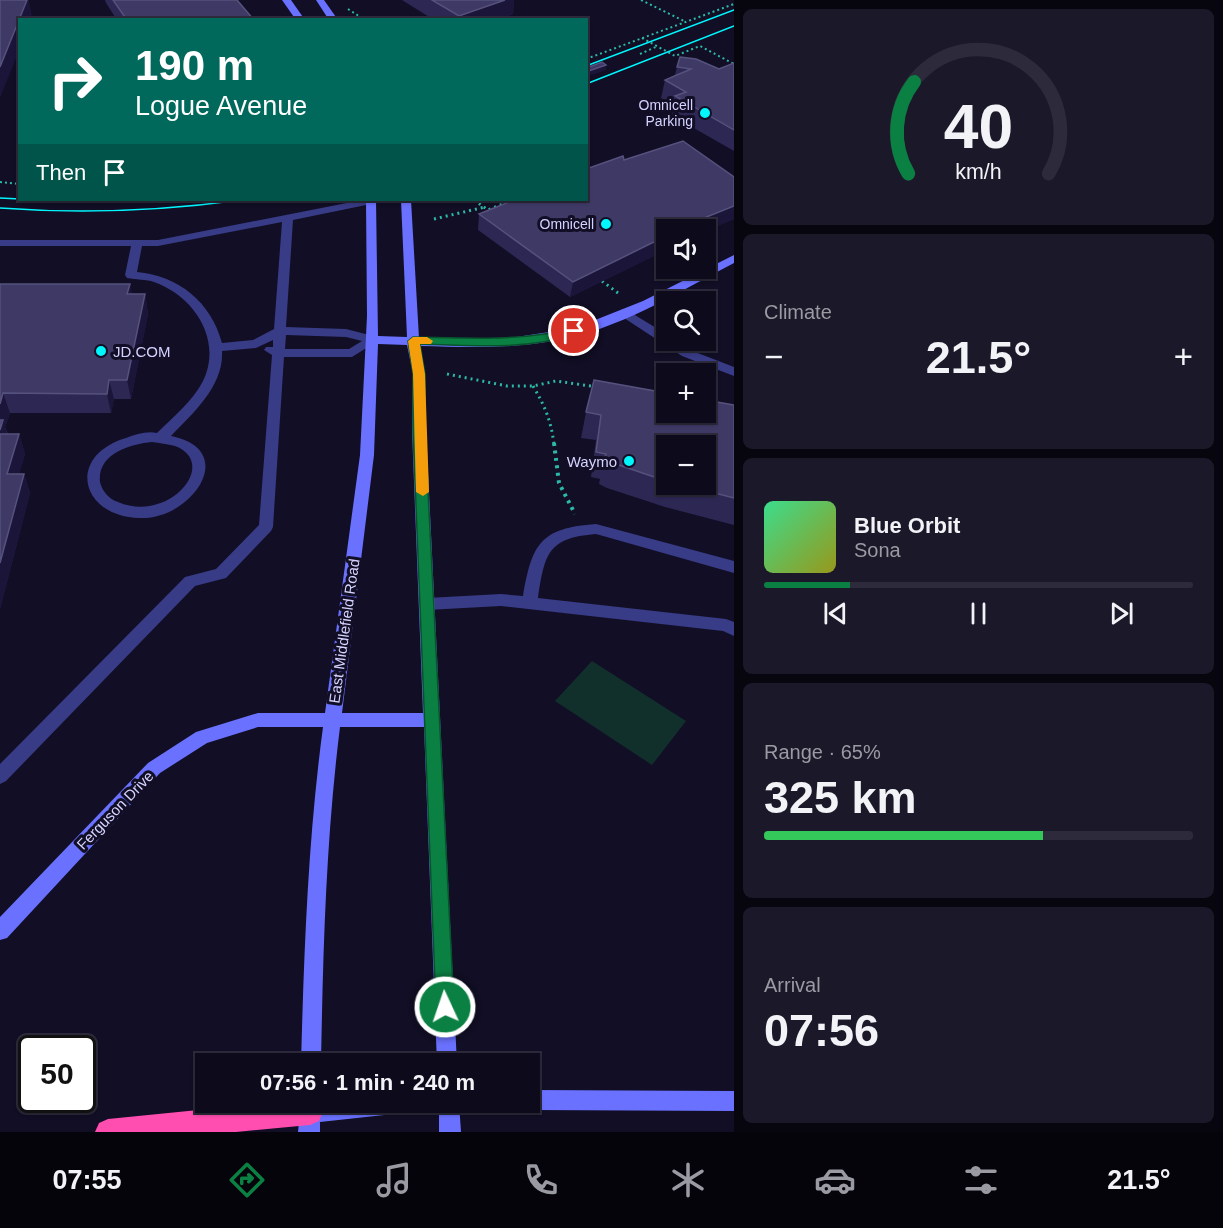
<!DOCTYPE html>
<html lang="en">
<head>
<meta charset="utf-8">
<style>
	:root { --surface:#0d0a1c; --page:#1b1829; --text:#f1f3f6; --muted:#9a9aa3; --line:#2d2b3b; --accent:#0b8043 }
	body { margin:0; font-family:Helvetica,sans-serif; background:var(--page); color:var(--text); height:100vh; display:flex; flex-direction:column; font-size:22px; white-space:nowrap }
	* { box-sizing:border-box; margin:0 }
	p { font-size:20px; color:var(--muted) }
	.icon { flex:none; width:33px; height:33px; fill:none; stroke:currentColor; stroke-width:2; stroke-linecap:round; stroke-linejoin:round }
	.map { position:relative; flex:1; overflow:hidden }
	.side { display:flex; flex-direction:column; gap:9px; padding:9px; background:#07060f; width:489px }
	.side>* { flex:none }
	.banner { position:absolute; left:18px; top:18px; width:570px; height:183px; border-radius:0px; box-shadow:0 2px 4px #0004,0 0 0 2px var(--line); background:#00695c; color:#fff; overflow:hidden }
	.buttons { position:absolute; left:656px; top:219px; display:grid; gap:12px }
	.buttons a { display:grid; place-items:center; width:60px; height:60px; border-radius:0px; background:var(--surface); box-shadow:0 2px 4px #0004,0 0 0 2px var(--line); font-size:30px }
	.speed { position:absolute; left:18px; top:1035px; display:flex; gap:12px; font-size:30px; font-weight:700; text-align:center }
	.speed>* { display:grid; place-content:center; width:78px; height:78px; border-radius:50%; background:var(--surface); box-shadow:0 2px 4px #0004,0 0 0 2px var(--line); line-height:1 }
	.speed .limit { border:3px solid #111; border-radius:9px; background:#fff; color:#111 }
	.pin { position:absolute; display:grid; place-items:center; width:51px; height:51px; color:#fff; margin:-26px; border:3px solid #fff; border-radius:50%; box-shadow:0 2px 6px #0007 }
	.me { position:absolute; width:66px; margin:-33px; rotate:357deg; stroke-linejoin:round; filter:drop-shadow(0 0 4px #0008) }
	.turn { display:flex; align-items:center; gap:21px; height:126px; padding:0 18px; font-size:27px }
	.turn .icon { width:78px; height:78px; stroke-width:2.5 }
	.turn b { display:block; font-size:42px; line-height:51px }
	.then { display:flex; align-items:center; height:57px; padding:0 18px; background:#0003; gap:12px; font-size:22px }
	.big { font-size:45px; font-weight:700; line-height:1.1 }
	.side .tile { flex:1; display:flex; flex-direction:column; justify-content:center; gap:9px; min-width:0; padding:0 21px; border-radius:9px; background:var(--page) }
	.side .dial { align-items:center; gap:0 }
	.dial svg { height:156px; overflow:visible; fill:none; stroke:var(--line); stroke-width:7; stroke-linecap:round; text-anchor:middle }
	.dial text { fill:var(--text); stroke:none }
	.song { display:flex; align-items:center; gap:18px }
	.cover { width:72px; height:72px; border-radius:9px; background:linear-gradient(135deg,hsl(150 70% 55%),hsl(60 70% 35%)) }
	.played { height:6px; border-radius:3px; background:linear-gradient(90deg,var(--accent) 20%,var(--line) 20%) }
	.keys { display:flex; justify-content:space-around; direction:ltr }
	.heat { display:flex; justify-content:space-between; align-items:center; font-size:33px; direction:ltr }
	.charge { height:9px; border-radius:4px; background:linear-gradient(90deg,#34c759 65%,var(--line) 0) }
	.trip { position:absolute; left:195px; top:1053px; width:345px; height:60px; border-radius:0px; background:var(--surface); box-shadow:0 2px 4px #0004,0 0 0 2px var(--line); font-weight:700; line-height:60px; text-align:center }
	.menu { display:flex; height:96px; justify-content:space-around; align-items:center; background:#05040b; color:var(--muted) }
	.menu .icon { width:42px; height:42px }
	.menu .on { color:var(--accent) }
	.menu b { font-size:27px; color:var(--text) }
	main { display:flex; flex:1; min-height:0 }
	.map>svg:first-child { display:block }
	.green { fill:#11302c }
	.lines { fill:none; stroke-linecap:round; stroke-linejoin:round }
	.path-far2 { stroke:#2cb9a7; stroke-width:2; stroke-dasharray:2 3; stroke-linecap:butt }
	.path-far1 { stroke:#2cb9a7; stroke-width:3; stroke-dasharray:2 4; stroke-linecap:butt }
	.path { stroke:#2cb9a7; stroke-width:4; stroke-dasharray:3 4.5; stroke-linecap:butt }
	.lane { fill:#383b85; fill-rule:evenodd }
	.secondary { fill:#6a71ff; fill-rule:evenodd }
	.highway { fill:#ff4eb0; fill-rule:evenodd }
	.tram { stroke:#00f7fe; stroke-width:1.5 }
	.wall { fill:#2d2754; fill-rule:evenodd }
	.shaded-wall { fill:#1a1539 }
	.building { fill:#3f3966; stroke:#56527e; stroke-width:1.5 }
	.route { fill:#0b8043; stroke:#07532c; stroke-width:1.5 }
	.slow { fill:#f59e0b }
	.poi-dot { fill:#00f7fe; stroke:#110e25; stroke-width:2 }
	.labels { text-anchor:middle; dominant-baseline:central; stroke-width:6; stroke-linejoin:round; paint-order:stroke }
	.far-poi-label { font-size:14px; fill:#d5d3ff; stroke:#110e25; text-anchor:end }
	.poi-label { font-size:15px; fill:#d5d3ff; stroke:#110e25; text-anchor:start }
	.street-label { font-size:15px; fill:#d5d3ff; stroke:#110e25 }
</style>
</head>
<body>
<main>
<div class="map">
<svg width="734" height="1132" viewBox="0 0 734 1132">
	<rect width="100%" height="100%" fill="#110e25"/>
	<polygon class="green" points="592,661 686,721 652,765 555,701"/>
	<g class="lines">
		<g class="path-far2">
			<polyline points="641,0 684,21"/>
			<polyline points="348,9 365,20"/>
			<polyline points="642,38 675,56 700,46 734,64"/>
			<polyline points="640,54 658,46"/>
			<polyline points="586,59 734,4"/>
			<polyline points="0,182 20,184"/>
		</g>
		<g class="path-far1">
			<polyline points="474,200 488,210 503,204"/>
			<polyline points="434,219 485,207"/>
			<polyline points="602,281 618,293"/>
			<polyline points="447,374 507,386 533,386 556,381 597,387"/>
			<path d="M533,386C545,406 551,421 554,444"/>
		</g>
		<polyline class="path" points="554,443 559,483 575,514"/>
		<g class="lane">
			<path d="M362,200L376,201L371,204L293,220L286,327L346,329L377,337L379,340L352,357H284L273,527L271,531L226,578L195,586L6,781L0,784V764L185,577L216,569L259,525L272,355L264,350L266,347H273V340L256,348L222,351C224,386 193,413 171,436C241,450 191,521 139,518C80,516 66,456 126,438C136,434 147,431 157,433C173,417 193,401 203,381C223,340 194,296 154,282C146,279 136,280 127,278L125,275L131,246H0V240H158ZM282,222L274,329L253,340L222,343C211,302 179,276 137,272L142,246H158ZM286,335L346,337L362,341L349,349H285ZM152,442C159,443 168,444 175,446C220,463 169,524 118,502C109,499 102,491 100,482C97,454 130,444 152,442Z"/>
			<polygon points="625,309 666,334 666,340 676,340 690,350 734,367 734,376 682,356 621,316 621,310"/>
			<path d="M596,524L734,561V573L596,534C547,538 545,554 538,598L726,619L734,622V636L723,631L501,606L427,610L422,608L419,604L422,600L427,598L501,594L523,596C532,544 540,528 596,524Z"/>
		</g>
		<g class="secondary">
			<polygon points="282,0 291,0 305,20 296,20"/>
			<polygon points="316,0 324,0 338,20 329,20"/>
			<path d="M366,200H376L378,336L407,337L401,200H411L419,338H510L575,328L643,301L734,255V263C676,293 619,330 553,341C509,349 465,347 420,346L425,374L426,431L457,1064H437L424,727H340C326,839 323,951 321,1064H301C304,951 308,839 323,727H258L207,743L160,773L7,938L0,940V917L148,763L196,732L258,713H325L360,455L367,316ZM378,344L407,345L413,374L412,431L423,713H342L374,455Z"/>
			<polygon points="530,1090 734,1091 734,1111 530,1110 523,1107 521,1102 530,1102"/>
			<polygon points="301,1102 422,1102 419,1109 412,1112 320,1122 320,1132 298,1132"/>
			<polygon points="439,1102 459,1102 461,1132 439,1132"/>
		</g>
		<polygon class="highway" points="279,1102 317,1102 323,1112 319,1121 310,1125 236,1132 95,1132 99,1123 108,1119"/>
		<g class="tram">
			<polyline points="586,66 734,10"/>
			<polyline points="586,84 734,26"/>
			<polyline points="0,198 20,199"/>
			<polyline points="26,200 112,200"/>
			<path d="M0,208C81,214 161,211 241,200"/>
		</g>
	</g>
	<g class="wall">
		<polygon points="105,0 237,0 254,20 117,20 106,3"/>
		<polygon points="402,0 514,0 513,14 498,20 434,20"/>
		<polygon points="734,63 734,151 671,115 673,105 661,98 665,80 675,75 677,67 719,69"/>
		<polygon points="624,160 734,177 734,219 705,231 666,230 666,250 570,297 478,230 479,214"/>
		<polygon points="0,284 132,294 145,294 148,314 131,399 114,399 111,413 10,413 5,427 8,434 19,434 25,454 19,474 24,474 30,493 0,609"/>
		<path d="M734,405V525L665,507L607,488L599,484L600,479L591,477L596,440L581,438L586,412ZM666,446L705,484H666Z"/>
	</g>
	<g class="shaded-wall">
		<polygon points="27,0 29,0 32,16 30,20 20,20 20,48 0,98 0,67"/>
		<polygon points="505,0 514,0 513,14 498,20 458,20 459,16"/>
		<polygon points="606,65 606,70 586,77 586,72"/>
		<polygon points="734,206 734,219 705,231 705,230 680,230 704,218"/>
		<polygon points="666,236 666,250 570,297 573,282"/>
		<polygon points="130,284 134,303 127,294"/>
		<polygon points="145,294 148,314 131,399 127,380"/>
		<polygon points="109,380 114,399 111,413 107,394"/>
		<polygon points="3,393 10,413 5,427 9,440 0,439 0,404"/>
		<polygon points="19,434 25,454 14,493 7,474"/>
		<polygon points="24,474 30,493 0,609 0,563"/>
	</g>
	<g class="building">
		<polygon points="0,0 27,0 0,67"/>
		<polygon points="113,0 237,0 254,20 127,20"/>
		<polygon points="432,0 505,0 459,16"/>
		<polygon points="680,57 696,59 719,69 734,63 734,130 675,96 686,92 665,80 691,69 677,67"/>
		<polygon points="602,62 606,65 586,72 586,68"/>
		<polygon points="683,141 734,177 734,206 704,218 680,230 666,230 666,236 573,282 479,214 514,200 586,200 586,169 623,156 624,160"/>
		<polygon points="0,284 130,284 127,294 145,294 127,380 109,380 107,394 3,393 0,404"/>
		<polygon points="594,380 666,393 666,412 705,412 705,400 734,405 734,498 680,484 705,484 705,446 666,446 666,481 613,463 604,459 606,454 596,452 601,415 586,412"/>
		<polygon points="0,420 3,420 0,430"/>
		<polygon points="0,434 19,434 7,474 24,474 0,563"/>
	</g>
	<path class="route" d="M574,328L579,331L578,334C527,350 473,346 420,344L425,374V431L454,1007L451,1013L445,1016L438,1013L436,1007L413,431V374L408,341L413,337C467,338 521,342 574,328Z"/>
	<polygon class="slow" points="427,337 433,341 431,344 420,344 425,374 429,492 423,496 416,492 413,374 408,341 413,337"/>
	<g class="poi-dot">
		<circle cx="705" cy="113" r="6"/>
		<circle cx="606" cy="224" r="6"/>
		<circle cx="101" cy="351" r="6"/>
		<circle cx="629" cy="461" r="6"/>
	</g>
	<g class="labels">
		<g class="far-poi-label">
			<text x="693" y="105">Omnicell<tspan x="693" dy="16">Parking</tspan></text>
			<text x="594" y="224">Omnicell</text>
		</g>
		<g class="poi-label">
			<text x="113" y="351">JD.COM</text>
			<text x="617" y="461" text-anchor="end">Waymo</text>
		</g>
		<g class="street-label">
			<text transform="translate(344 631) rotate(-82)">East Middlefield Road</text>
			<text transform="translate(115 810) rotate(-46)">Ferguson Drive</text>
		</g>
	</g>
</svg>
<div class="buttons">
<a><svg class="icon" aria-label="sound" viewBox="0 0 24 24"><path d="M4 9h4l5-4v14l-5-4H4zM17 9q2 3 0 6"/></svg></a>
<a><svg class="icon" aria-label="search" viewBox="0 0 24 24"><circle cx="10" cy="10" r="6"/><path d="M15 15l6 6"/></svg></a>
<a>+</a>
<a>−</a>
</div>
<div class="speed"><div class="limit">50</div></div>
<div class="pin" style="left:574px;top:331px;background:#d93025"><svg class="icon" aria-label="arrive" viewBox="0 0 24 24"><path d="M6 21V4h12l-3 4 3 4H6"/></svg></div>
<svg class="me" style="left:445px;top:1007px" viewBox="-20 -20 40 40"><circle r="17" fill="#0b8043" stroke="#fff" stroke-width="3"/><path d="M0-11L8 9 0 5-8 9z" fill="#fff"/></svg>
<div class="trip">07:56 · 1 min · 240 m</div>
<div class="banner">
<div class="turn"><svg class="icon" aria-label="right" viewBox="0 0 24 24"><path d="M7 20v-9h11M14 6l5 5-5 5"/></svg><div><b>190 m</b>Logue Avenue</div></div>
<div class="then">Then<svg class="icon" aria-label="arrive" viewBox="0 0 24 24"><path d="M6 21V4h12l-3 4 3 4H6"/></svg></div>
</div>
</div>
<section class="side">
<div class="tile dial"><svg viewBox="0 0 100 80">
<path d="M14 69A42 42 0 1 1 86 69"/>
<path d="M14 69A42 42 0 0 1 17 22" stroke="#0b8043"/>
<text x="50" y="56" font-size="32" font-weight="700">40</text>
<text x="50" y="72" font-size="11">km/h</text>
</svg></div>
<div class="tile"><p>Climate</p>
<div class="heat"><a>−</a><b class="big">21.5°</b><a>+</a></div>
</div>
<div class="tile">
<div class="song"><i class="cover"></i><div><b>Blue Orbit</b><p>Sona</p></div></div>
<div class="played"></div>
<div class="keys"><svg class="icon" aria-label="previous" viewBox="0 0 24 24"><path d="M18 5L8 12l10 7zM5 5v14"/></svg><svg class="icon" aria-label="pause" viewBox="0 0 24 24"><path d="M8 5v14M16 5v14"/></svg><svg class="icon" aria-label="next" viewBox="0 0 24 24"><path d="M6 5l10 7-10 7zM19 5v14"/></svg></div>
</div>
<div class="tile"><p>Range · 65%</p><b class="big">325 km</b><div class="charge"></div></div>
<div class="tile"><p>Arrival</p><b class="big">07:56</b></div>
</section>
</main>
<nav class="menu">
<b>07:55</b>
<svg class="icon on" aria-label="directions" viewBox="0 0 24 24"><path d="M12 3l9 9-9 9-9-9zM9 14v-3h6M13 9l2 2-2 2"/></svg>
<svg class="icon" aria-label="music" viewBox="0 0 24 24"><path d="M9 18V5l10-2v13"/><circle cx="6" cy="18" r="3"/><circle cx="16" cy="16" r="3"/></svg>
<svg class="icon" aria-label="phone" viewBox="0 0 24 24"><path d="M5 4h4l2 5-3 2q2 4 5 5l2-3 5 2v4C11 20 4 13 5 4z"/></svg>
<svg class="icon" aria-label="climate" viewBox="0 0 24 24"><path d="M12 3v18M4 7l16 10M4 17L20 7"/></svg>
<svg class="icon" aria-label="car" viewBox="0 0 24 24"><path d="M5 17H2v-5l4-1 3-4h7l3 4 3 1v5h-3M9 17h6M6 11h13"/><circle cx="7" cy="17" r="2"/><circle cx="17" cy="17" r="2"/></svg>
<svg class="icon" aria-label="filters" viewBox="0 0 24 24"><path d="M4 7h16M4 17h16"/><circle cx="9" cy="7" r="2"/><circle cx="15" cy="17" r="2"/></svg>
<b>21.5°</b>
</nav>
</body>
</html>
